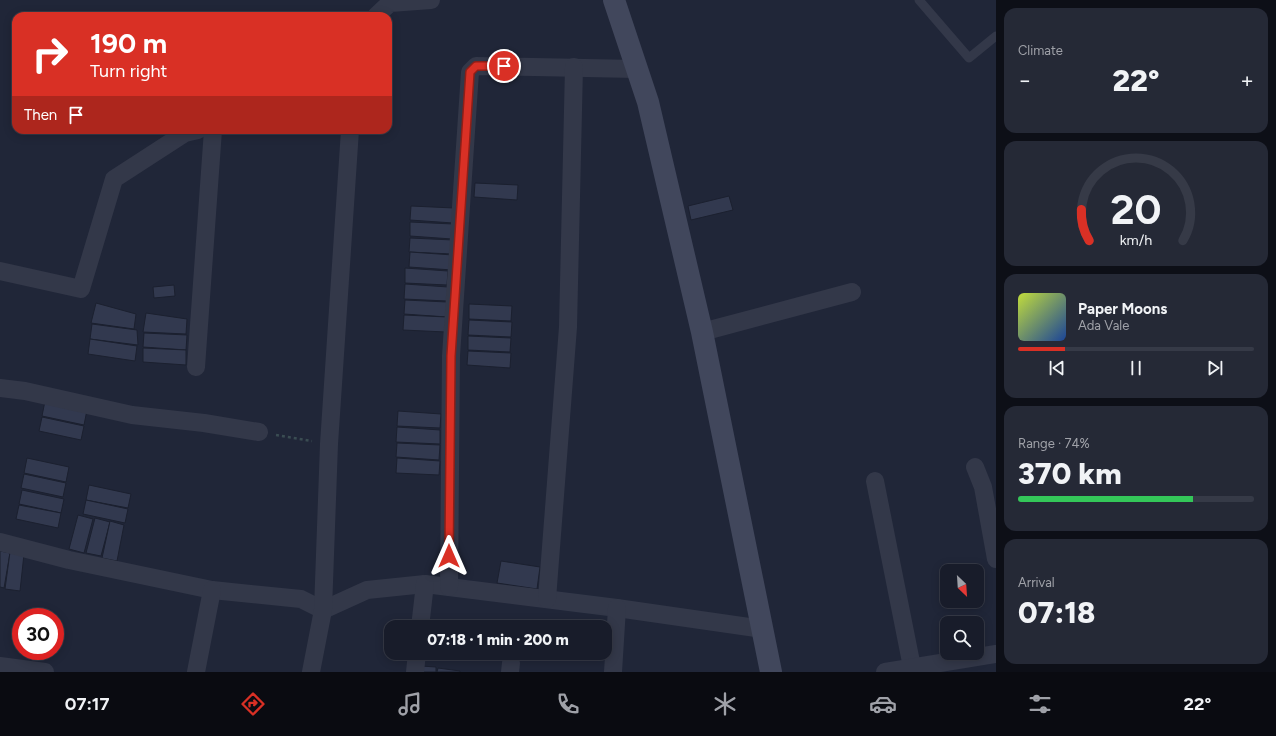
<!DOCTYPE html>
<html lang="en">
<head>
<meta charset="utf-8">
<style>
	:root { --surface:#181c2a; --page:#252936; --text:#f1f3f6; --muted:#9fa1a8; --line:#363a47; --accent:#d93025 }
	body { margin:0; font-family:Figtree,sans-serif; background:var(--page); color:var(--text); height:100vh; display:flex; flex-direction:column; font-size:15px; white-space:nowrap }
	* { box-sizing:border-box; margin:0 }
	p { font-size:13px; color:var(--muted) }
	.icon { flex:none; width:22px; height:22px; fill:none; stroke:currentColor; stroke-width:2; stroke-linecap:round; stroke-linejoin:round }
	.map { position:relative; flex:1; overflow:hidden }
	.side { display:flex; flex-direction:column; gap:8px; padding:8px; background:#0d0f17; width:280px }
	.side>* { flex:none }
	.hud { position:absolute; left:12px; top:12px; width:380px; height:122px; border-radius:12px; box-shadow:0 2px 10px #0003,0 0 0 1px var(--line); background:#d93025; color:#fff; overflow:hidden }
	.needle { width:26px; rotate:155deg }
	.fabs { position:absolute; left:940px; top:564px; display:grid; gap:8px }
	.fabs a { display:grid; place-items:center; width:44px; height:44px; border-radius:8px; background:var(--surface); box-shadow:0 2px 10px #0003,0 0 0 1px var(--line); font-size:20px }
	.speed { position:absolute; left:12px; top:608px; display:flex; gap:8px; font-size:20px; font-weight:700; text-align:center }
	.speed>* { display:grid; place-content:center; width:52px; height:52px; border-radius:50%; background:var(--surface); box-shadow:0 2px 10px #0003,0 0 0 1px var(--line); line-height:1 }
	.speed .limit { border:6px solid #d22; background:#fff; color:#111 }
	.pin { position:absolute; display:grid; place-items:center; width:34px; height:34px; color:#fff; margin:-17px; border:2px solid #fff; border-radius:50%; box-shadow:0 1px 4px #0007 }
	.me { position:absolute; width:44px; margin:-22px; rotate:0deg; stroke-linejoin:round; filter:drop-shadow(0 0 3px #0008) }
	.turn { display:flex; align-items:center; gap:14px; height:84px; padding:0 12px; font-size:18px }
	.turn .icon { width:52px; height:52px; stroke-width:2.5 }
	.turn b { display:block; font-size:28px; line-height:34px }
	.then { display:flex; align-items:center; height:38px; padding:0 12px; background:#0003; gap:8px; font-size:15px }
	.big { font-size:30px; font-weight:800; line-height:1.1 }
	.side .card { flex:1; display:flex; flex-direction:column; justify-content:center; gap:6px; min-width:0; padding:0 14px; border-radius:12px; background:var(--page) }
	.side .dial { align-items:center; gap:0 }
	.dial svg { height:104px; overflow:visible; fill:none; stroke:var(--line); stroke-width:7; stroke-linecap:round; text-anchor:middle }
	.dial text { fill:var(--text); stroke:none }
	.song { display:flex; align-items:center; gap:12px }
	.cover { width:48px; height:48px; border-radius:6px; background:linear-gradient(135deg,hsl(70 70% 55%),hsl(220 70% 35%)) }
	.played { height:4px; border-radius:2px; background:linear-gradient(90deg,var(--accent) 20%,var(--line) 20%) }
	.keys { display:flex; justify-content:space-around; direction:ltr }
	.heat { display:flex; justify-content:space-between; align-items:center; font-size:22px; direction:ltr }
	.charge { height:6px; border-radius:3px; background:linear-gradient(90deg,#34c759 74%,var(--line) 0) }
	.trip { position:absolute; left:384px; top:620px; width:228px; height:40px; border-radius:12px; background:var(--surface); box-shadow:0 2px 10px #0003,0 0 0 1px var(--line); font-weight:800; line-height:40px; text-align:center }
	.dock { display:flex; height:64px; justify-content:space-around; align-items:center; background:#0a0b11; color:var(--muted) }
	.dock .icon { width:28px; height:28px }
	.dock .on { color:var(--accent) }
	.dock b { font-size:18px; color:var(--text) }
	main { display:flex; flex:1; min-height:0 }
	.map>svg:first-child { display:block }
	.building { fill:#32394f; stroke:#1b202f }
	.lines { fill:none; stroke-linecap:round; stroke-linejoin:round }
	.path { stroke:#3a4c52; stroke-width:2.5; stroke-dasharray:3 3; stroke-linecap:butt }
	.lane { stroke:#333849; stroke-width:9 }
	.street { stroke:#333849; stroke-width:18 }
	.secondary { stroke:#41475c; stroke-width:22 }
	.route-casing { stroke:#8d1f18; stroke-width:10 }
	.route { stroke:#d93025; stroke-width:7 }
</style>
</head>
<body>
<main>
<div class="map">
<svg width="996" height="672" viewBox="0 0 996 672">
	<rect width="100%" height="100%" fill="#202638"/>
	<g class="building">
		<polygon points="475,183 518,185 517,200 474,197"/>
		<polygon points="729,196 733,210 691,220 688,206"/>
		<polygon points="411,206 454,208 453,223 410,220"/>
		<polygon points="410,222 453,224 452,239 410,236"/>
		<polygon points="410,238 453,240 452,254 409,252"/>
		<polygon points="410,252 453,255 452,270 409,267"/>
		<polygon points="405,268 448,271 447,285 405,283"/>
		<polygon points="405,284 448,287 447,301 404,299"/>
		<polygon points="174,285 175,296 154,298 153,287"/>
		<polygon points="405,300 447,302 447,317 404,314"/>
		<polygon points="96,303 136,314 134,329 91,323"/>
		<polygon points="469,304 512,306 511,321 469,319"/>
		<polygon points="146,313 187,319 186,334 143,332"/>
		<polygon points="404,315 447,317 446,332 403,330"/>
		<polygon points="469,320 512,322 511,337 468,335"/>
		<polygon points="92,324 137,330 138,345 90,339"/>
		<polygon points="144,333 187,335 186,350 143,347"/>
		<polygon points="468,336 511,338 510,352 468,350"/>
		<polygon points="90,339 137,346 135,361 88,354"/>
		<polygon points="143,348 186,350 186,365 143,362"/>
		<polygon points="468,351 511,353 510,368 467,365"/>
		<polygon points="45,401 87,410 84,425 42,416"/>
		<polygon points="398,411 441,414 440,428 397,426"/>
		<polygon points="42,417 84,426 81,440 39,431"/>
		<polygon points="397,427 440,430 440,444 396,442"/>
		<polygon points="397,443 440,445 439,460 396,457"/>
		<polygon points="27,458 69,467 66,482 24,473"/>
		<polygon points="397,458 440,461 439,475 396,473"/>
		<polygon points="24,474 66,483 63,497 21,488"/>
		<polygon points="89,485 131,494 128,508 86,500"/>
		<polygon points="22,490 64,499 61,513 19,504"/>
		<polygon points="86,500 128,509 125,523 83,514"/>
		<polygon points="19,505 61,513 58,528 16,519"/>
		<polygon points="78,515 93,519 84,553 69,549"/>
		<polygon points="95,518 110,522 101,556 86,553"/>
		<polygon points="110,521 124,525 117,561 102,558"/>
		<polygon points="0,551 10,553 4,588 0,587"/>
		<polygon points="10,552 24,554 20,591 5,589"/>
		<polygon points="501,561 540,567 537,589 497,583"/>
		<polygon points="421,666 436,667 436,672 421,672"/>
		<polygon points="438,668 460,671 460,672 437,672"/>
	</g>
	<g class="lines">
		<polyline class="path" points="276,435 312,441"/>
		<polyline class="lane" points="919,0 969,58 996,36"/>
		<g class="street">
			<polyline points="376,16 390,3 431,0"/>
			<polyline points="0,271 81,289 114,179 185,133 198,130"/>
			<polyline points="702,332 852,292"/>
			<polyline points="196,367 213,130"/>
			<polyline points="0,388 25,391 132,415 204,423 259,432"/>
			<polyline points="975,467 983,487 996,559"/>
			<polyline points="875,481 913,672"/>
			<polyline points="0,542 69,560 212,590 301,599 323,610 367,590 425,584 617,608 763,629"/>
			<polyline points="449,587 451,356 470,72 476,66 637,69"/>
			<polyline points="547,599 568,327 574,67"/>
			<polyline points="420,627 425,584"/>
			<polyline points="0,666 45,672"/>
			<polyline points="196,672 212,590"/>
			<polyline points="311,672 323,610 329,444 350,130"/>
			<polyline points="415,672 417,653"/>
			<polyline points="510,672 511,663"/>
			<polyline points="613,672 617,608"/>
			<polyline points="885,672 996,654"/>
		</g>
		<polyline class="secondary" points="614,0 648,102 702,332 771,672"/>
	</g>
	<g class="lines">
		<g class="route-casing">
			<polyline id="route" points="449,556 451,356 470,72 476,66 504,66"/>
		</g>
		<use href="#route" class="route"/>
	</g>
</svg>
<div class="fabs">
<a><svg class="needle" viewBox="-14 -14 28 28"><path d="M0-13l5 13h-10z" fill="#e53935"/><path d="M0 13l5-13h-10z" fill="#9fa1a8"/></svg></a>
<a><svg class="icon" aria-label="search" viewBox="0 0 24 24"><circle cx="10" cy="10" r="6"/><path d="M15 15l6 6"/></svg></a>
</div>
<div class="speed"><div class="limit">30</div></div>
<div class="pin" style="left:504px;top:66px;background:#d93025"><svg class="icon" aria-label="arrive" viewBox="0 0 24 24"><path d="M6 21V4h12l-3 4 3 4H6"/></svg></div>
<svg class="me" style="left:449px;top:556px" viewBox="-20 -20 40 40"><path d="M0-17L14 15 0 8-14 15z" fill="#d93025" stroke="#fff" stroke-width="4"/></svg>
<div class="trip">07:18 · 1 min · 200 m</div>
<div class="hud">
<div class="turn"><svg class="icon" aria-label="right" viewBox="0 0 24 24"><path d="M7 20v-9h11M14 6l5 5-5 5"/></svg><div><b>190 m</b>Turn right</div></div>
<div class="then">Then<svg class="icon" aria-label="arrive" viewBox="0 0 24 24"><path d="M6 21V4h12l-3 4 3 4H6"/></svg></div>
</div>
</div>
<section class="side">
<div class="card"><p>Climate</p>
<div class="heat"><a>−</a><b class="big">22°</b><a>+</a></div>
</div>
<div class="card dial"><svg viewBox="0 0 100 80">
<path d="M14 69A42 42 0 1 1 86 69"/>
<path d="M14 69A42 42 0 0 1 8 45" stroke="#d93025"/>
<text x="50" y="56" font-size="32" font-weight="700">20</text>
<text x="50" y="72" font-size="11">km/h</text>
</svg></div>
<div class="card">
<div class="song"><i class="cover"></i><div><b>Paper Moons</b><p>Ada Vale</p></div></div>
<div class="played"></div>
<div class="keys"><svg class="icon" aria-label="previous" viewBox="0 0 24 24"><path d="M18 5L8 12l10 7zM5 5v14"/></svg><svg class="icon" aria-label="pause" viewBox="0 0 24 24"><path d="M8 5v14M16 5v14"/></svg><svg class="icon" aria-label="next" viewBox="0 0 24 24"><path d="M6 5l10 7-10 7zM19 5v14"/></svg></div>
</div>
<div class="card"><p>Range · 74%</p><b class="big">370 km</b><div class="charge"></div></div>
<div class="card"><p>Arrival</p><b class="big">07:18</b></div>
</section>
</main>
<nav class="dock">
<b>07:17</b>
<svg class="icon on" aria-label="directions" viewBox="0 0 24 24"><path d="M12 3l9 9-9 9-9-9zM9 14v-3h6M13 9l2 2-2 2"/></svg>
<svg class="icon" aria-label="music" viewBox="0 0 24 24"><path d="M9 18V5l10-2v13"/><circle cx="6" cy="18" r="3"/><circle cx="16" cy="16" r="3"/></svg>
<svg class="icon" aria-label="phone" viewBox="0 0 24 24"><path d="M5 4h4l2 5-3 2q2 4 5 5l2-3 5 2v4C11 20 4 13 5 4z"/></svg>
<svg class="icon" aria-label="climate" viewBox="0 0 24 24"><path d="M12 3v18M4 7l16 10M4 17L20 7"/></svg>
<svg class="icon" aria-label="car" viewBox="0 0 24 24"><path d="M5 17H2v-5l4-1 3-4h7l3 4 3 1v5h-3M9 17h6M6 11h13"/><circle cx="7" cy="17" r="2"/><circle cx="17" cy="17" r="2"/></svg>
<svg class="icon" aria-label="filters" viewBox="0 0 24 24"><path d="M4 7h16M4 17h16"/><circle cx="9" cy="7" r="2"/><circle cx="15" cy="17" r="2"/></svg>
<b>22°</b>
</nav>
</body>
</html>
